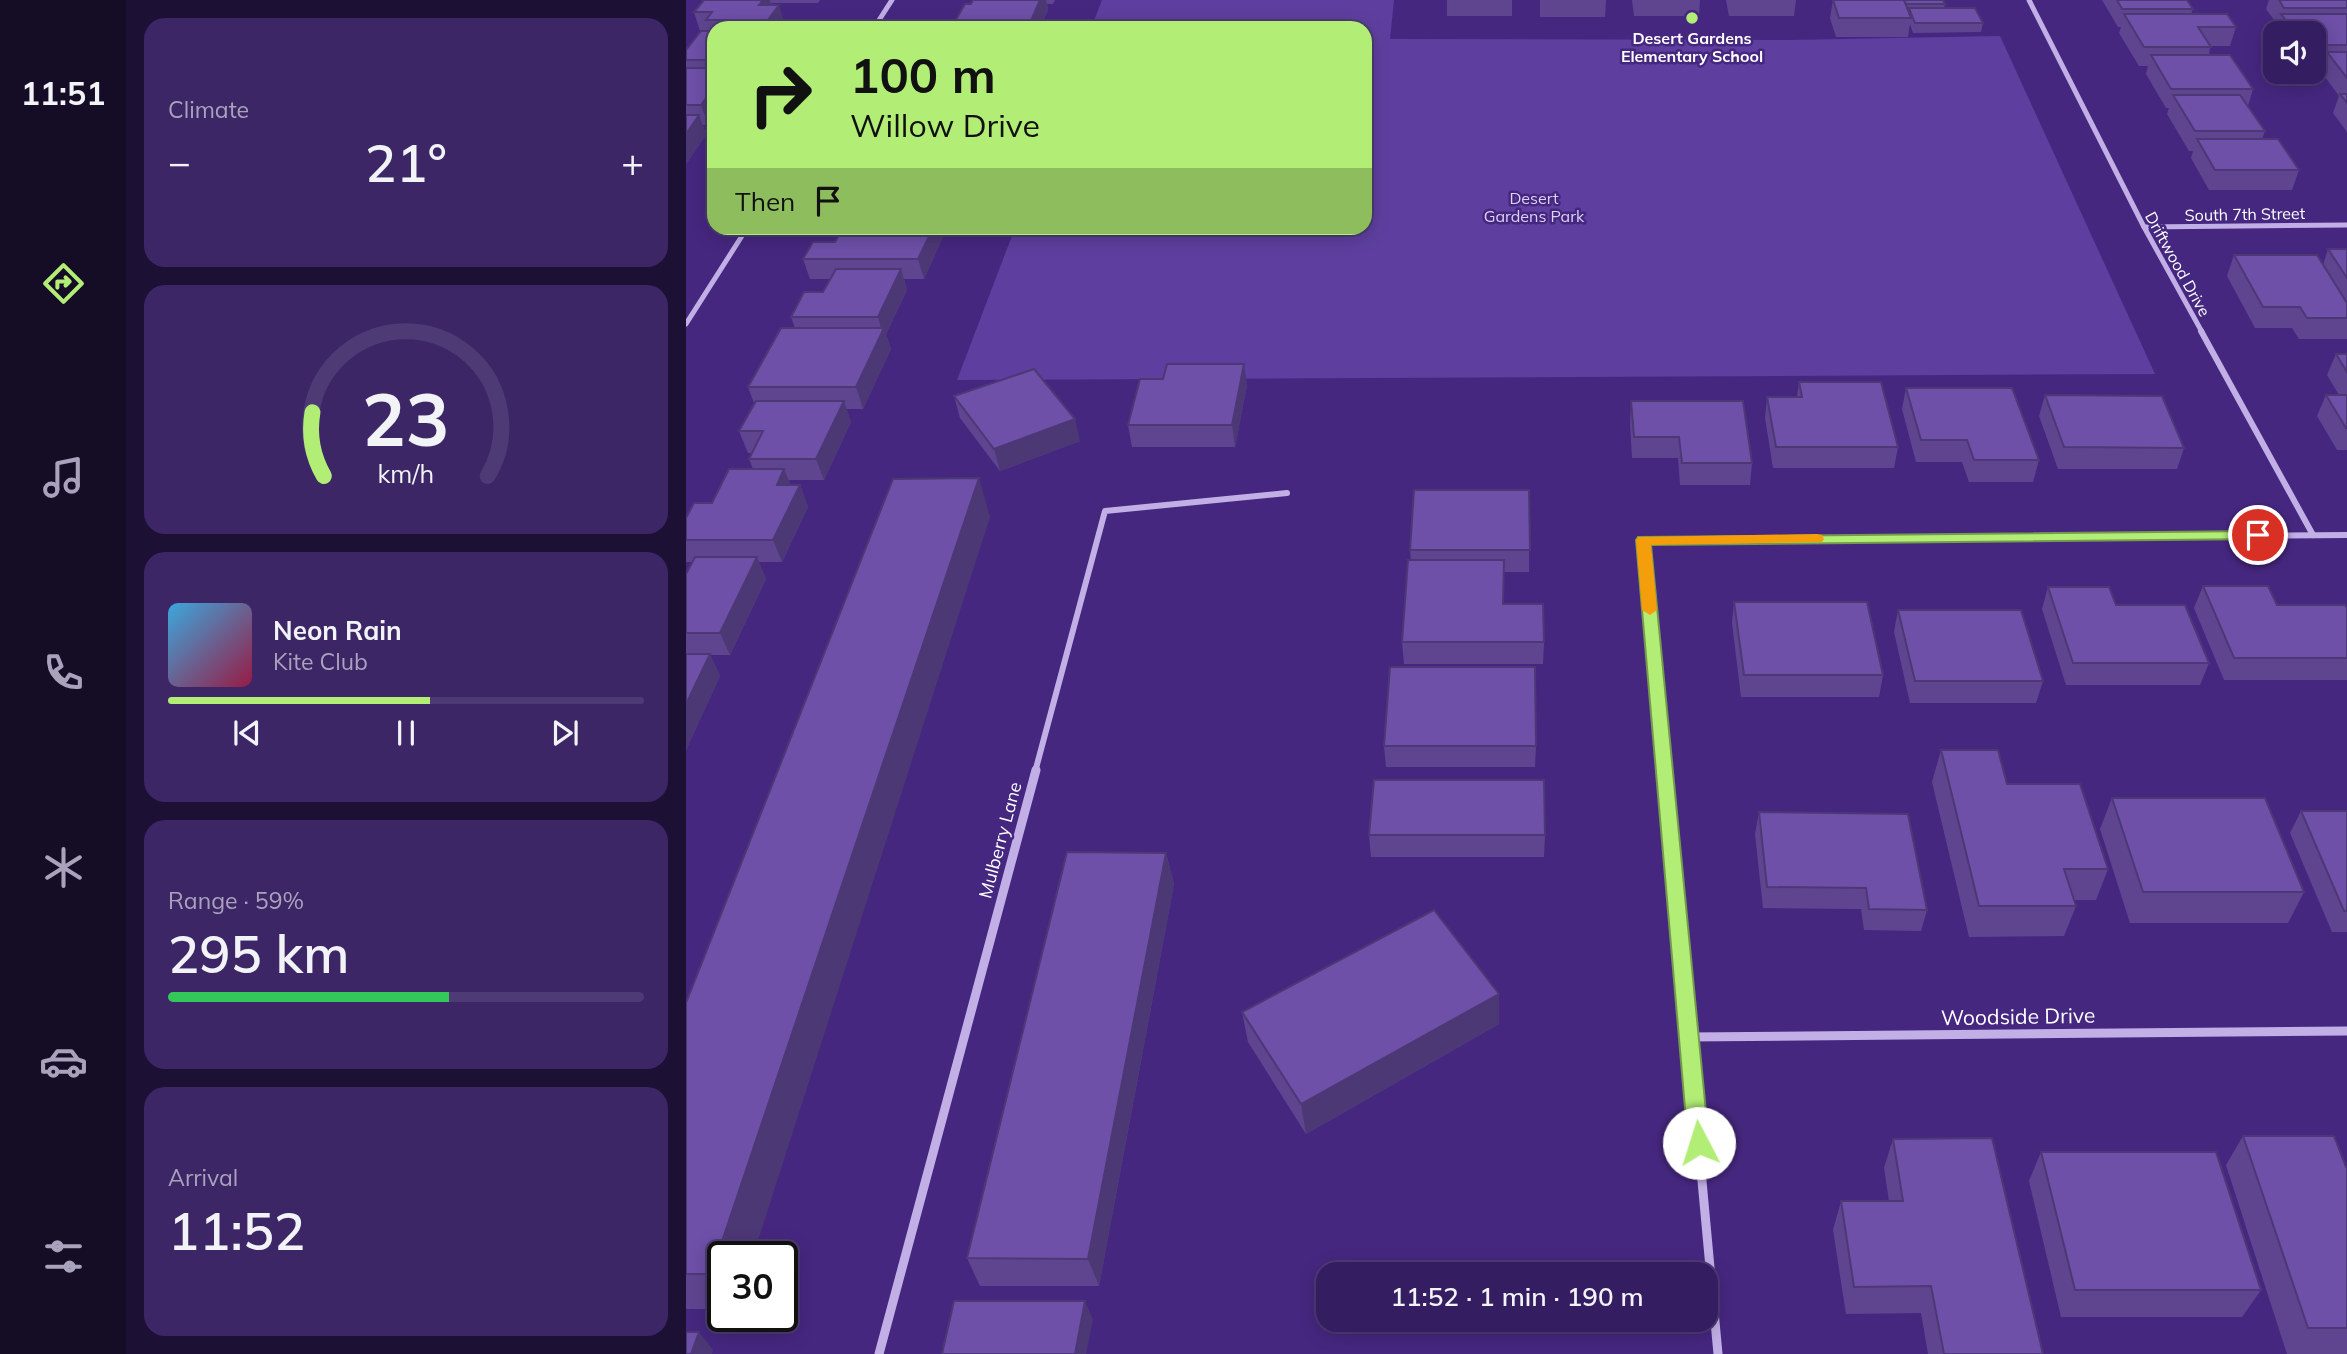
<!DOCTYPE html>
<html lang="en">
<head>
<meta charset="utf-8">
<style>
	:root { --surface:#341d60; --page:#3c2666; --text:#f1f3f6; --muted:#a9a2bd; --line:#4e3b75; --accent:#b2ed75 }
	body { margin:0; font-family:Mulish,sans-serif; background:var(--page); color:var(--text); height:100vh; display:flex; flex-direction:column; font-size:26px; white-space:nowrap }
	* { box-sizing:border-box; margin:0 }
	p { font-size:23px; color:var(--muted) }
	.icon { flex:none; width:38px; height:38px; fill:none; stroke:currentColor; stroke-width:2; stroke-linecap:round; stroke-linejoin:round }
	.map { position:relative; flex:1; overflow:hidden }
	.details { display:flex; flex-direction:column; gap:18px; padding:18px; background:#1d1035; width:560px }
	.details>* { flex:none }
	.guide { position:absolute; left:21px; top:21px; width:665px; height:214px; border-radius:21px; box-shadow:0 4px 18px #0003,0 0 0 2px var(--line); background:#b2ed75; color:#111; overflow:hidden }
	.tools { position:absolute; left:1577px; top:21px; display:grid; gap:14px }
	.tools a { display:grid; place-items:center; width:63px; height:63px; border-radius:14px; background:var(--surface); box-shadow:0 4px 18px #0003,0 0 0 2px var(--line); font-size:35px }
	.speed { position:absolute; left:21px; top:1241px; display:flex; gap:14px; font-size:35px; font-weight:700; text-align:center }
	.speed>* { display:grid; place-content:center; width:91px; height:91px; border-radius:50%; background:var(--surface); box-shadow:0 4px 18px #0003,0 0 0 2px var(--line); line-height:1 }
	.speed .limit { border:4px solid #111; border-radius:10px; background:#fff; color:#111 }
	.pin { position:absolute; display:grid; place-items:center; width:60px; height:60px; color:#fff; margin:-30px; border:4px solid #fff; border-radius:50%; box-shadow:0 2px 7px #0007 }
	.me { position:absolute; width:77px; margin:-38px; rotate:355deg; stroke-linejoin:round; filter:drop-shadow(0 0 5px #0008) }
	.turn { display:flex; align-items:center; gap:24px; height:147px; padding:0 28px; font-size:32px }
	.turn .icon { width:91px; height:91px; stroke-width:2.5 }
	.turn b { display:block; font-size:49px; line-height:60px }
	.then { display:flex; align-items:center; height:66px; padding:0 28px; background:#0003; gap:14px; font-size:26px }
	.big { font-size:52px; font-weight:600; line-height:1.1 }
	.details .widget { flex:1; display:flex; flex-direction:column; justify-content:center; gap:10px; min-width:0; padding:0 24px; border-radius:21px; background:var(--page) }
	.details .dial { align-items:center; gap:0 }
	.dial svg { height:182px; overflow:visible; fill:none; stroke:var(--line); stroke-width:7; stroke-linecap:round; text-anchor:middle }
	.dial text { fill:var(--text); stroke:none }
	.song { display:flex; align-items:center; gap:21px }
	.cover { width:84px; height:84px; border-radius:10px; background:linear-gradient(135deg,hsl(200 70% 55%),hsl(340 70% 35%)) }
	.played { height:7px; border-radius:4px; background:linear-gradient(90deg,var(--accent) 55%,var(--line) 55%) }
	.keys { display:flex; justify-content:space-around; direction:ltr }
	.heat { display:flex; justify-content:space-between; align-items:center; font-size:38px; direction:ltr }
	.charge { height:10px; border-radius:5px; background:linear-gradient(90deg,#34c759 59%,var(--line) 0) }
	.trip { position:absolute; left:630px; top:1262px; width:402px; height:70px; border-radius:21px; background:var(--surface); box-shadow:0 4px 18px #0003,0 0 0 2px var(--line); font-weight:600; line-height:70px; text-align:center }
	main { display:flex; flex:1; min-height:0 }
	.dock { display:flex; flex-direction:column; width:126px; justify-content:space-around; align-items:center; background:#150c26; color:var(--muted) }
	.dock .icon { width:49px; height:49px }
	.dock .active { color:var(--accent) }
	.dock b { font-size:32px; color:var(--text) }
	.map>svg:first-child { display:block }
	.green { fill:#5e3f9f }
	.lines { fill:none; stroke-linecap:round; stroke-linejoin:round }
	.street-far2 { stroke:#c1afe6; stroke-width:5 }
	.street-far1 { stroke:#c1afe6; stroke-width:6 }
	.street { stroke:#c1afe6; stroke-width:9 }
	.wall { fill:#5f4590 }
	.shaded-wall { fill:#4d3876 }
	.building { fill:#6e50a8; stroke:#4d3876; stroke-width:2 }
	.route { fill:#b2ed75; stroke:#749a4c; stroke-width:2 }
	.slow { fill:#f59e0b }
	.poi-dot { fill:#b2ed75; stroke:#462780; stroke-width:2.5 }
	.labels { text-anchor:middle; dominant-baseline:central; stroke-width:5; stroke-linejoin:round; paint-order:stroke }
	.far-poi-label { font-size:16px; font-weight:bold; fill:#fff; stroke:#462780 }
	.far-park-label { font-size:16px; fill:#ddd2f5; stroke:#462780 }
	.far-street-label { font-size:16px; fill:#fff; stroke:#462780 }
	.street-label { font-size:18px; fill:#fff; stroke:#462780 }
	.near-street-label { font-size:21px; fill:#fff; stroke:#462780 }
</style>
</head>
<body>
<main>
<nav class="dock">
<b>11:51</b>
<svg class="icon active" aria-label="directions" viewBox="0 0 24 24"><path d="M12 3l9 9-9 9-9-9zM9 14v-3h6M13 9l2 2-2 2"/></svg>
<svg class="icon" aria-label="music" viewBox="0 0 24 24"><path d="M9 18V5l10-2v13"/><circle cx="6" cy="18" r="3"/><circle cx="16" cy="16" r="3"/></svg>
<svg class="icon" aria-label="phone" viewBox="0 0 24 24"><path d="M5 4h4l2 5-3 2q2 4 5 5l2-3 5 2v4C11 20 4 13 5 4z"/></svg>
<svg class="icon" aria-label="climate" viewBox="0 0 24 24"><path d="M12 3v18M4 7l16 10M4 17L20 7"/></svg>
<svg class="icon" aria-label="car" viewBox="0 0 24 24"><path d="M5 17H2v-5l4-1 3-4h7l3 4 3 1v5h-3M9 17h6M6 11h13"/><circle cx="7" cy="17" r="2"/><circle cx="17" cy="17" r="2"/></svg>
<svg class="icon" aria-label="filters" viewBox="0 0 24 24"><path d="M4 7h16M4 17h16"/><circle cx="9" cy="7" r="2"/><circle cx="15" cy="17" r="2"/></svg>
</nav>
<section class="details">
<div class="widget"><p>Climate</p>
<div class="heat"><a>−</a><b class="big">21°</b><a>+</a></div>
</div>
<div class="widget dial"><svg viewBox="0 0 100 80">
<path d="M14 69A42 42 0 1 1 86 69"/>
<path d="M14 69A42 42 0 0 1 9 41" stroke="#b2ed75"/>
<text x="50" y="56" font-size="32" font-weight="700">23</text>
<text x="50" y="72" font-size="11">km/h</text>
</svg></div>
<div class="widget">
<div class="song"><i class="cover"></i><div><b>Neon Rain</b><p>Kite Club</p></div></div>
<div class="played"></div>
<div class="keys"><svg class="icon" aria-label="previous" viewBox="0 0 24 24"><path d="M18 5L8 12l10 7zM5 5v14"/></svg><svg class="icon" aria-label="pause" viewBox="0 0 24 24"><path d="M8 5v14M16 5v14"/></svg><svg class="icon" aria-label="next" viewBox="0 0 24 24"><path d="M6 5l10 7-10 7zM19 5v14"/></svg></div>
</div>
<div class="widget"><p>Range · 59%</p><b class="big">295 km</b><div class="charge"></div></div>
<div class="widget"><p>Arrival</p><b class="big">11:52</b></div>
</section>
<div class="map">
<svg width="1661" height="1354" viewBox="0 0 1661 1354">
	<rect width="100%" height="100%" fill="#462780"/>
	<polygon class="green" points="416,0 708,0 704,39 1105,40 1314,36 1469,374 271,380 329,228 679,228 679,28 405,28"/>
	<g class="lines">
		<g class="street-far2">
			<polyline points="1343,0 1458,227 1516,332"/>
			<polyline points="188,28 206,0"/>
			<polyline points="1458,227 1661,225"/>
			<polyline points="0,324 61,228"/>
		</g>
		<g class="street-far1">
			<polyline points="1515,331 1627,535"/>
			<polyline points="349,772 419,511 601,493"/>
			<polyline points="978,772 957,540 1661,535"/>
		</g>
		<g class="street">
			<polyline points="978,770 1032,1354"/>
			<polyline points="1003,1037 1661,1031"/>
			<polyline points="193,1354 350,770"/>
		</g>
	</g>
	<g class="wall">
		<polygon points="18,0 134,0 132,3 85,3 99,24 96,28 28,28 28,116 22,125 17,125 20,135 0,164 0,50 24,31 14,31 8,12"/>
		<polygon points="287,0 369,0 367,4 361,4 362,10 354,28 269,28 268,23"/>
		<rect x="761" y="0" width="65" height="16"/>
		<polygon points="854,0 920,0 919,17 854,17"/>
		<polygon points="946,0 1014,0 1013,16 948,16"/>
		<polygon points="1040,0 1110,0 1108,16 1043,16"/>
		<polygon points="1147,0 1259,4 1258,8 1297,23 1295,32 1227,33 1224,24 1222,37 1150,37 1144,18"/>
		<polygon points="1416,0 1501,0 1507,9 1505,14 1550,27 1544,46 1524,46 1523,55 1567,89 1562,106 1579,131 1576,139 1613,170 1606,190 1523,190 1505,158 1507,151 1503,151 1481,114 1483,108 1480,108 1460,74 1462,66 1453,66 1433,33 1435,27 1432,27"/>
		<polygon points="1583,0 1661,0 1661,132 1647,113 1653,96 1634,70 1636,64 1628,64 1628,33 1589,33 1589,32 1591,24 1580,9"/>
		<polygon points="257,237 238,279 218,279 221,290 200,334 205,349 177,409 160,409 165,422 138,480 103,480 104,485 114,485 122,507 96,562 72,562 80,579 44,655 24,655 34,676 0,750 0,574 6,562 0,562 0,518 26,503 67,469 63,459 66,453 62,453 53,431 68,403 62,387 109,328 105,317 137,292 144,279 124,279 117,259 149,242"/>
		<polygon points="1642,249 1661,249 1661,339 1613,339 1606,328 1569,328 1541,276 1548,255 1637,265"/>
		<polygon points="1650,354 1661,354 1661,450 1651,450 1631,416 1640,395 1653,395 1641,375"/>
		<polygon points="1113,382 1212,447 1208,468 1087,468 1079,418 1081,397 1111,397"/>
		<polygon points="561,385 549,447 446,447 442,425"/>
		<polygon points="1220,388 1353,460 1347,482 1283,482 1276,462 1230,462 1216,409"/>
		<polygon points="1359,395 1498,448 1491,469 1372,469 1353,416"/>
		<polygon points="268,396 394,441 314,471 274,418"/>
		<polygon points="945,401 1066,463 1064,485 994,485 992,458 946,458 944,423"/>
		<polygon points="843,490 843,572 818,572 818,604 858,642 857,664 718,664 716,642 725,560 724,550"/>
		<polygon points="304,517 37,1256 37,1309 0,1309 0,1003"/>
		<polygon points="1517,586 1591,605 1661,608 1661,680 1538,680 1508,608"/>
		<polygon points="1362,587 1430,605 1523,663 1514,685 1380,685 1356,609"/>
		<polygon points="1048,602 1197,675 1193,697 1055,697 1046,623"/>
		<polygon points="1212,610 1357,681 1350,703 1224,703 1208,632"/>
		<polygon points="698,746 850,746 849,767 700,767"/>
		<polygon points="1255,750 1321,784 1422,869 1410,900 1388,900 1390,906 1378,936 1283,937 1246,782"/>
		<polygon points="1426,798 1618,892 1602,923 1444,923 1414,829"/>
		<polygon points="1615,811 1661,811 1661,932 1646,932 1604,833"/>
		<polygon points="1073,812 1241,910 1235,931 1178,930 1175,909 1077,908 1069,834"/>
		<polygon points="683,835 859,835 858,857 685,857"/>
		<polygon points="480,853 488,884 413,1286 294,1286 281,1258"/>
		<polygon points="813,994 813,1024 620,1134 562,1042 556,1012"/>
		<polygon points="1557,1136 1661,1167 1661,1354 1601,1354 1540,1165"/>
		<polygon points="1207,1139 1357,1354 1242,1354 1235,1313 1160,1314 1147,1230 1155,1201 1203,1201 1198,1168"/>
		<polygon points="1355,1152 1575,1290 1556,1317 1375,1317 1343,1181"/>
	</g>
	<g class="shaded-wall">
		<polygon points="77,0 84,0 87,12 73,5"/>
		<polygon points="354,0 360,0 362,10 354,28 345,28 344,23"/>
		<polygon points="93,5 99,24 96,28 84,28 82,20"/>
		<polygon points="28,87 28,116 22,125 15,105"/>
		<polygon points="13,115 20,135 0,164 0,134"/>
		<polygon points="247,228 255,228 257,237 238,279 232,259"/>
		<polygon points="215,269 221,290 200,334 205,349 177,409 170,387 196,332 192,317"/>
		<polygon points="558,364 561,385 549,447 546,425"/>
		<polygon points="158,401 165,422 138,480 130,459"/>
		<polygon points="389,419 394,441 314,471 308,449"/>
		<polygon points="98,469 107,491 91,485"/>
		<polygon points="293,478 304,517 67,1256 37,1256 37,1290 25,1274"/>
		<polygon points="114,485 122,507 96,562 87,540"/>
		<polygon points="71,557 80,579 44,655 34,633"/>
		<polygon points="24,654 34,676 0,750 0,704"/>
		<polygon points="480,853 488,884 413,1286 402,1259"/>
		<polygon points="813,994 813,1024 620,1134 615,1104"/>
		<polygon points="399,1301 407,1320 400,1354 389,1354"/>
		<polygon points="13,1332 27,1350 26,1354 5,1354"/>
	</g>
	<g class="building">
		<polygon points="18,0 77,0 73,5 93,5 82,20 20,20 26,12 8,12"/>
		<polygon points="287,0 354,0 344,23 268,23 279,4 285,4"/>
		<polygon points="1147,0 1218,0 1225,18 1153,18"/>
		<polygon points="1218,0 1257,0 1259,4 1220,4"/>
		<polygon points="1431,0 1501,0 1507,9 1436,9"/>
		<polygon points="1593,0 1661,0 1661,8 1598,8"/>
		<polygon points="1223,8 1289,8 1297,23 1229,23"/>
		<polygon points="1438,14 1541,14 1550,27 1512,27 1525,47 1458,47"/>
		<polygon points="1595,14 1661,14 1661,45 1628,45 1628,33 1609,33"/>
		<polygon points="15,31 28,31 28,60 0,60 0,50"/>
		<polygon points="1641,52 1661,52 1661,78"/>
		<polygon points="1465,55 1544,55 1567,89 1485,89"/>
		<polygon points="0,68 28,68 28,87 15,105 0,105"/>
		<polygon points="1654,94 1661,94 1661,103"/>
		<polygon points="1487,95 1554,95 1579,131 1509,131"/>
		<polygon points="0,115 13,115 0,134"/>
		<polygon points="1511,139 1592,139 1613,170 1529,170"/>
		<polygon points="157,228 247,228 232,259 117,259 127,242 149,242"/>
		<polygon points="1642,249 1661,249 1661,278"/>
		<polygon points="1548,255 1631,255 1661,303 1661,318 1621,318 1614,307 1577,307"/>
		<polygon points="150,269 215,269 192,317 105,317 118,292 137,292"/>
		<polygon points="95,328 198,328 170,387 62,387"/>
		<polygon points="1650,354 1661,354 1661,372"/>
		<polygon points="481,364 558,364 546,425 442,425 454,379 477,379"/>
		<polygon points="348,369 389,419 308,449 268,396"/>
		<polygon points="1113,382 1195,382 1212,447 1090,447 1081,397 1116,397"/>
		<polygon points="1220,388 1326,388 1353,460 1288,460 1281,440 1235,440"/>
		<polygon points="1359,395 1476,396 1498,448 1378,447"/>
		<polygon points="1640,395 1661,395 1661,428 1660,428"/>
		<polygon points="70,401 158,401 130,459 63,459 77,431 53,431"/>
		<polygon points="945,401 1057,401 1066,463 996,463 993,437 948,437"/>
		<polygon points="43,469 98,469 91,485 114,485 87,540 0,540 0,518 8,503 26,503"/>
		<polygon points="293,478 25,1274 0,1274 0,1003 207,479"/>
		<polygon points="728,490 843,490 844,550 724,550"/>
		<polygon points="9,557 71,557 34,633 0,633 0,574"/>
		<polygon points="722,560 818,560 817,604 857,604 858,642 716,642"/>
		<polygon points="1517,586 1582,586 1591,605 1659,605 1661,608 1661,658 1548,658"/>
		<polygon points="1362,587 1423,587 1430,605 1499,605 1523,663 1387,663"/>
		<polygon points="1048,602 1181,602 1197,675 1058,675"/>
		<polygon points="1212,610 1335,610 1357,681 1229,681"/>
		<polygon points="0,654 24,654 0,704"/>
		<polygon points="704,667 849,667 850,746 698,746"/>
		<polygon points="1255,750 1312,750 1321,784 1394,784 1422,869 1378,869 1390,906 1293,906"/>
		<polygon points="688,780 858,780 859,835 683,835"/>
		<polygon points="1426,798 1579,798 1618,892 1457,892"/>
		<polygon points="1615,811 1661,811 1661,911 1658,911"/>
		<polygon points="1073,812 1222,814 1241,910 1183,909 1180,888 1081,887"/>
		<polygon points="381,852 480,853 402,1259 281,1258"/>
		<polygon points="748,910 813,994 615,1104 556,1012"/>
		<polygon points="1557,1136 1648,1136 1660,1167 1661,1167 1661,1328 1622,1328"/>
		<polygon points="1306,1138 1357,1354 1258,1354 1245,1286 1168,1287 1155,1201 1217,1201 1207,1139"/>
		<polygon points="1355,1152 1530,1152 1575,1290 1389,1290"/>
		<polygon points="268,1301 399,1301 389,1354 256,1354"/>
		<polygon points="0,1332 13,1332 5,1354 0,1354"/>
	</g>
	<polygon class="route" points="1572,531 1579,535 1577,539 965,545 1023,1143 1020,1149 1013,1152 1005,1149 1002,1143 950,540 952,537"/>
	<polygon class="slow" points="1131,534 1136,535 1138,539 1136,542 965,545 971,610 964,615 956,610 950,540 952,537"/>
	<circle class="poi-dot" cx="1006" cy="18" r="7"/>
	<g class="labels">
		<g class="far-poi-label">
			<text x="1006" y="38">Desert Gardens<tspan x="1006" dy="18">Elementary School</tspan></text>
		</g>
		<g class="far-park-label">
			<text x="848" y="198">Desert<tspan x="848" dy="18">Gardens Park</tspan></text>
		</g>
		<g class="far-street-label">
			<text transform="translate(1559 214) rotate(-1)">South 7th Street</text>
			<text transform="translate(1492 264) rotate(61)">Driftwood Drive</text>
		</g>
		<g class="street-label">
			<text transform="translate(314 840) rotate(-75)">Mulberry Lane</text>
		</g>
		<g class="near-street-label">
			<text transform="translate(1332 1016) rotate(-1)">Woodside Drive</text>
		</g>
	</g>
</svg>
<div class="tools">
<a><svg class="icon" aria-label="sound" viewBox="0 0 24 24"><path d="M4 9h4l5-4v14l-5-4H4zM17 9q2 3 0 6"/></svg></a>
</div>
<div class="speed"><div class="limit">30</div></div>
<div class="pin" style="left:1572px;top:535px;background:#d93025"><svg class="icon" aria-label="arrive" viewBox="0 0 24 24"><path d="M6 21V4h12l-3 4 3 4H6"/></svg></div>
<svg class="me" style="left:1013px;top:1143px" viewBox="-20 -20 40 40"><circle r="19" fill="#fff"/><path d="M0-13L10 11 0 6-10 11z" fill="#b2ed75"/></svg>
<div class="trip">11:52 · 1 min · 190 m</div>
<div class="guide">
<div class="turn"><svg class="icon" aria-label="right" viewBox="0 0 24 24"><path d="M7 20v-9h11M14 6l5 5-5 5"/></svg><div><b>100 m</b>Willow Drive</div></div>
<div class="then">Then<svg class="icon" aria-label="arrive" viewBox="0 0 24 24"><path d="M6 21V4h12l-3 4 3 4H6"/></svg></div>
</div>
</div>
</main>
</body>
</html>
